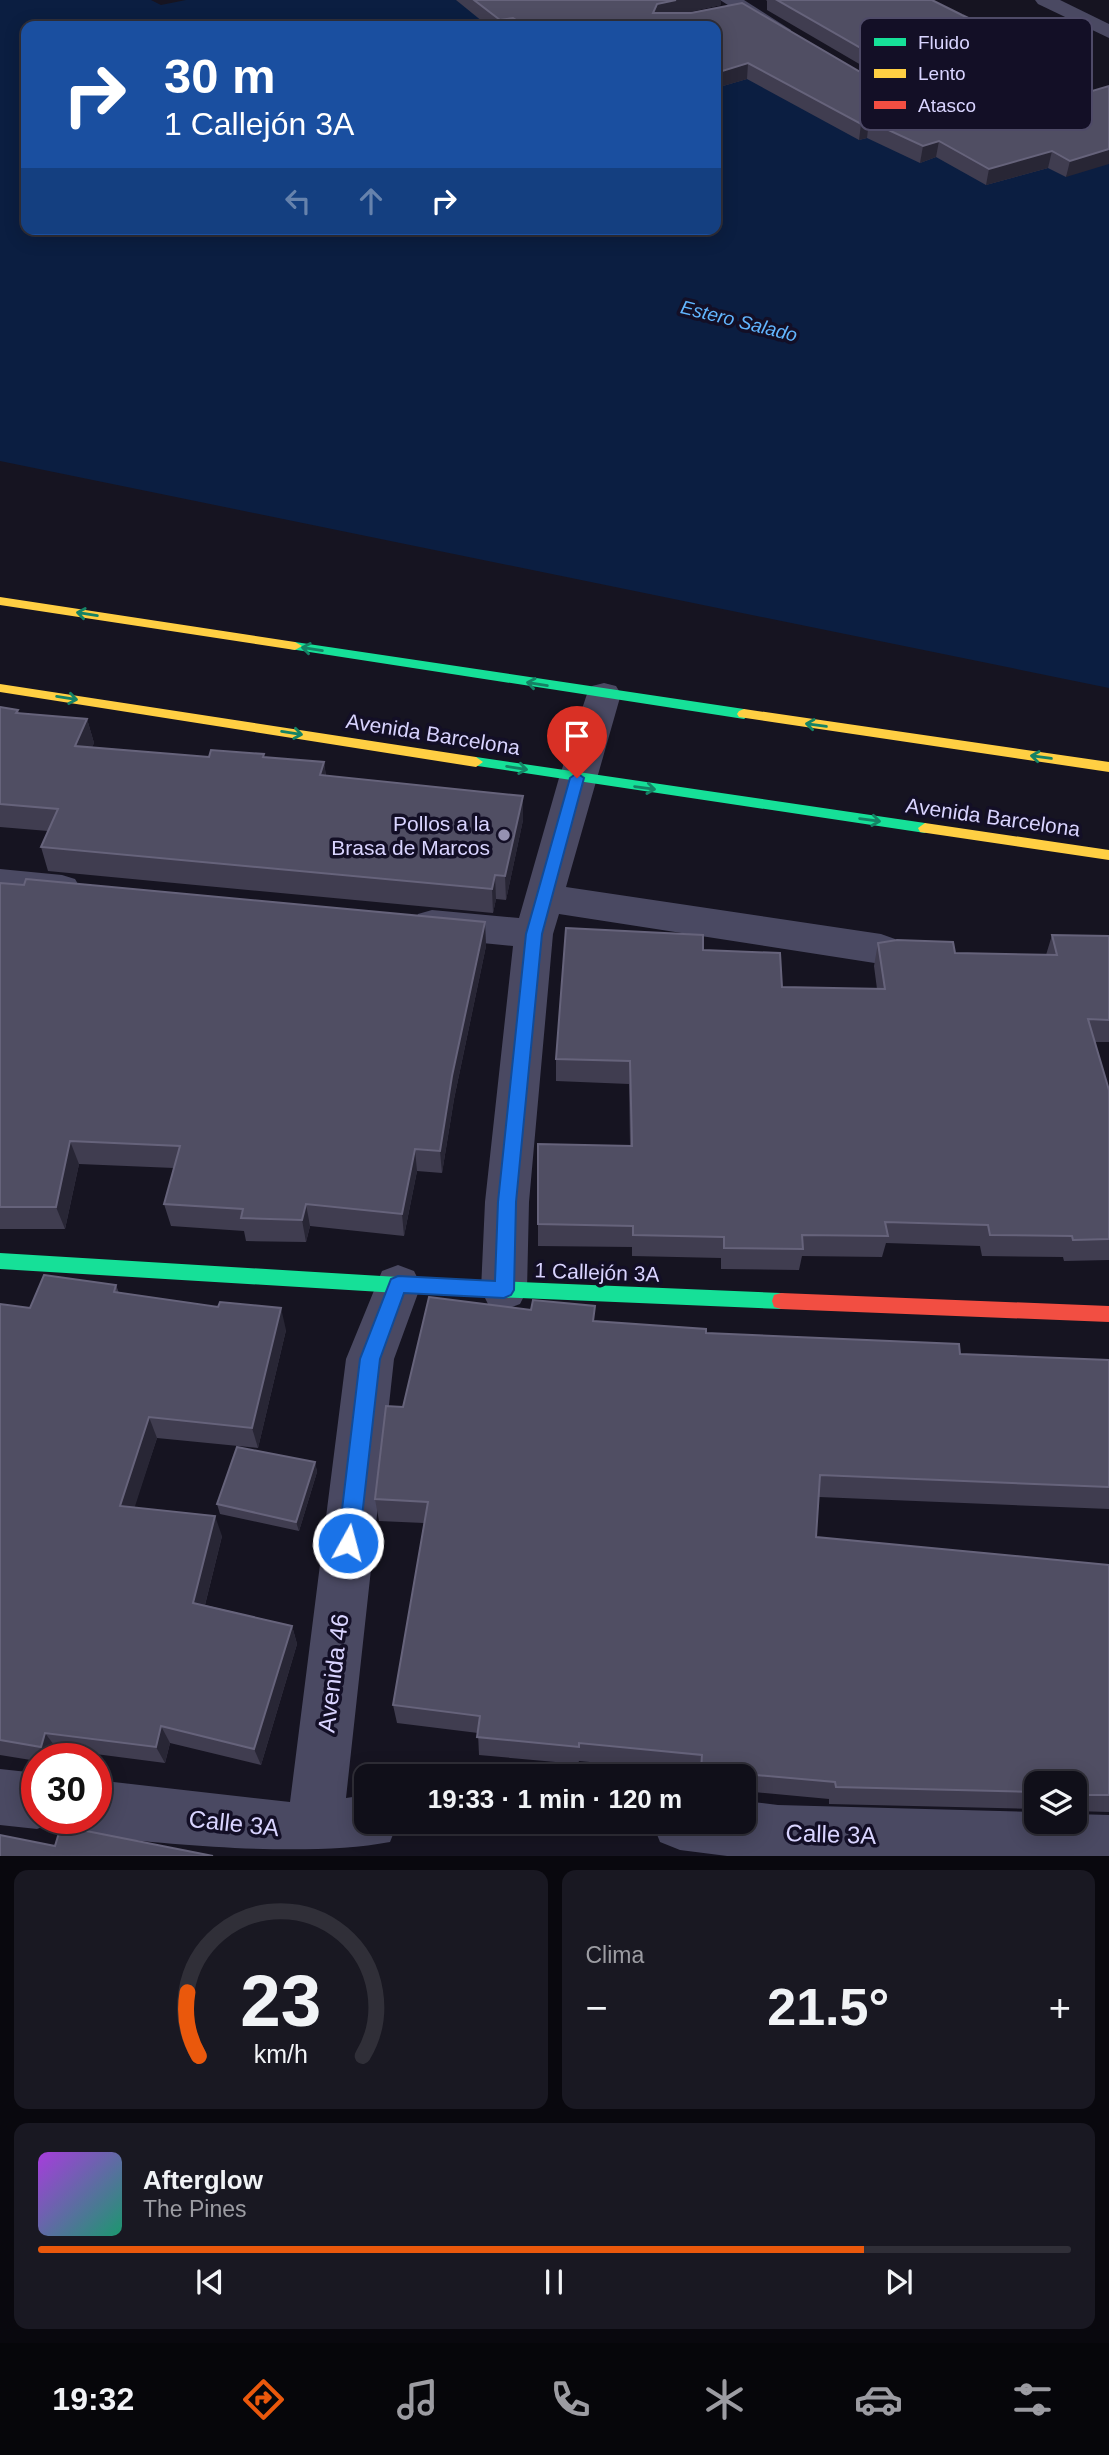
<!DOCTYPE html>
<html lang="es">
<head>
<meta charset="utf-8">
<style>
	:root { --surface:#100f19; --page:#191822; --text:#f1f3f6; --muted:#9c9ca2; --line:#302f38; --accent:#ea580c }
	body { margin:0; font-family:Arial,sans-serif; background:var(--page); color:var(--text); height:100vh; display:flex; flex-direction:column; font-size:26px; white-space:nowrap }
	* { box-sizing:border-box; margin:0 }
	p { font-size:23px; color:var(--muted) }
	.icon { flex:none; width:38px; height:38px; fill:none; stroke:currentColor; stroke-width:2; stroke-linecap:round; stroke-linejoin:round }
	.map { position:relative; height:1856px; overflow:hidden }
	.side { display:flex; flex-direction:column; gap:14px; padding:14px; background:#09080e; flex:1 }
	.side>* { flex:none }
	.top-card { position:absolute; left:21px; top:21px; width:700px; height:214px; border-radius:14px; box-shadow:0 4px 18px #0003,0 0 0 2px var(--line); background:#1a4fa0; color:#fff; overflow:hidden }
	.controls { position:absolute; left:1024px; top:1771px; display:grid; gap:14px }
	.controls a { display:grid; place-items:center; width:63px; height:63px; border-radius:14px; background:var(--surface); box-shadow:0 4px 18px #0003,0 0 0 2px var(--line); font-size:35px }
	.speed { position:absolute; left:21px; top:1743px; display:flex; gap:14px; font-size:35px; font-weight:700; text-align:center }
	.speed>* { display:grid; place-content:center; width:91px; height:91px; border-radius:50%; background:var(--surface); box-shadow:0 4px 18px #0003,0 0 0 2px var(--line); line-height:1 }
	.speed .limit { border:10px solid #d22; background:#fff; color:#111 }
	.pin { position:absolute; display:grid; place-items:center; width:60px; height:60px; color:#fff; margin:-72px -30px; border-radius:50% 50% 50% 0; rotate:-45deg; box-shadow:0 0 7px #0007 }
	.pin .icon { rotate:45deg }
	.me { position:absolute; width:77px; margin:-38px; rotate:7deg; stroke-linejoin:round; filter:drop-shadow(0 0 5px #0008) }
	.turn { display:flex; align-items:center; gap:24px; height:147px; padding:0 28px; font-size:32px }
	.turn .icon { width:91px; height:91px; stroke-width:2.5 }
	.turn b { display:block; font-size:49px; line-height:60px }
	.lanes { display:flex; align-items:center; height:66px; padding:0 28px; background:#0003; justify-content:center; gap:35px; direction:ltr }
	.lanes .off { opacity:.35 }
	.big { font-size:52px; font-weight:700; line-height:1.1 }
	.side .tile { flex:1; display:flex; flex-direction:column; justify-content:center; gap:10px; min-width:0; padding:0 24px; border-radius:14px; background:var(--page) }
	.side .dial { align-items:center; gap:0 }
	.dial svg { height:182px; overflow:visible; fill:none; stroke:var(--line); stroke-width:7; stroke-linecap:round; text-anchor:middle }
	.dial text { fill:var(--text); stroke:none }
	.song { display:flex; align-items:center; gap:21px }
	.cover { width:84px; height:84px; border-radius:10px; background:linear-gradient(135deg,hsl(280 70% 55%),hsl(160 70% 35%)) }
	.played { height:7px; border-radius:4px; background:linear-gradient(90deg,var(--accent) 80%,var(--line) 80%) }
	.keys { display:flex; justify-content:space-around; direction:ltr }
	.heat { display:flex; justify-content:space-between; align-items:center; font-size:38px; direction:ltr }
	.side .tiles { flex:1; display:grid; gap:14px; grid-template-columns:1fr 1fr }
	.tile:last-child { grid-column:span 2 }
	.trip { position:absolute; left:354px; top:1764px; width:402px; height:70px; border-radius:14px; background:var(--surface); box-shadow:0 4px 18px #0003,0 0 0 2px var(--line); font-weight:700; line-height:70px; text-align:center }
	.menu { display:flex; height:112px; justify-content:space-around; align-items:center; background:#06060a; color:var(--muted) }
	.menu .icon { width:49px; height:49px }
	.menu .current { color:var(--accent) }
	.menu b { font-size:32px; color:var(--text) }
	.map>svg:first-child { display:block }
	.water { fill:#0b1e41 }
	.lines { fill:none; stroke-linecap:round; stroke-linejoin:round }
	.street { fill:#4a4962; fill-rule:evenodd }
	.fast { fill:#16e098; fill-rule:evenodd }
	.slow { fill:#ffcf43; fill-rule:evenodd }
	.jam { fill:#f24e42; fill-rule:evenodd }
	.wall { fill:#403d50 }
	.shaded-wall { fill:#282635 }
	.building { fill:#504e63; stroke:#66637b; stroke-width:2 }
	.oneway { stroke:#158265 }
	.route { fill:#1a73e8; stroke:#114b97; stroke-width:2 }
	.poi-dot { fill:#9591b1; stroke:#130f26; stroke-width:2.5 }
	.labels { text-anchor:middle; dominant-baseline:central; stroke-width:7; stroke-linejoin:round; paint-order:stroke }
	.far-water-label { font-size:19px; font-style:italic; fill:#62b6ff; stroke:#130f26 }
	.street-label { font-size:21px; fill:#d9d4ff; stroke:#130f26 }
	.poi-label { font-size:21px; fill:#d9d4ff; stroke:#130f26; text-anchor:end }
	.near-street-label { font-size:24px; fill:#d9d4ff; stroke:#130f26 }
	.key { fill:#130f26; stroke:#4e4a67; stroke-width:2 }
	.key-label { font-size:19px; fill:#d9d4ff }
</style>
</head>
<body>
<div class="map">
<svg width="1109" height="1857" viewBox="0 0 1109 1857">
	<rect width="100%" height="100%" fill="#161421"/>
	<polygon class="water" points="0,0 151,0 161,5 186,0 480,0 515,26 26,26 26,229 716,229 716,72 770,79 1109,157 1109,688 0,461"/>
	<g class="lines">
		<g class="street">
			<polygon points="720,0 744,0 791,30 788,34 774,34"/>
			<polygon points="1035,0 1060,0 1109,24 1109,38 1038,4"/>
			<polygon points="604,683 616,686 621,694 566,887 881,934 895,939 900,949 895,959 881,964 559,914 553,934 529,1202 527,1290 520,1304 504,1310 488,1304 481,1290 485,1202 513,946 432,938 418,934 413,924 418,914 432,910 519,918 559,778 587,694 592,686"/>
			<polygon points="0,869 62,875 75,879 81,889 75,899 62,903 0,897"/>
			<path d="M398,1265L414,1271L421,1285L394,1359L346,1798L366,1795V1822H398L390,1842C311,1857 181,1846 96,1836L76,1828L72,1818H96V1780L290,1802L346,1359L382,1271Z"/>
			<polygon points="0,1769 37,1773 37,1818 58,1818 57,1821 37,1829 0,1825"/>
			<polygon points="744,1801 778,1805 1036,1812 1036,1822 1074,1822 1074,1814 1109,1815 1109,1857 735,1857 680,1850 660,1842 652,1822 744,1822"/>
		</g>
		<g class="fast">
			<polygon points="295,642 744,709 751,714 744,719 290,649 290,643"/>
			<polygon points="476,757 925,823 932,828 925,833 471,765 469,762"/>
			<polygon points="0,1253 398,1277 781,1293 788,1295 790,1301 788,1307 781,1309 398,1293 0,1269"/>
		</g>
		<g class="slow">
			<polygon points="0,597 295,642 302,646 295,650 0,605"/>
			<polygon points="0,684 476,757 483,762 476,767 0,692"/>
			<polygon points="744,709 1109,762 1109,772 739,717 737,714 739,711"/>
			<polygon points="925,823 1109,850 1109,860 920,832 918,828"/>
		</g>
		<polygon class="jam" points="781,1293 1109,1306 1109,1322 781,1309 774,1307 772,1301 774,1295"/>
	</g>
	<g class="wall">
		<polygon points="456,0 721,0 721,5 683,13 922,108 961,121 990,121 1109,86 1066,177 1048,168 986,185 936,157 920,163 867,138 859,140 747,79 716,88 716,26 488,26"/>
		<polygon points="766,0 932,0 962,15 1088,74 1085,89 985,118 962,118 938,110 767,10 767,1"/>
		<polygon points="0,707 18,710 19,713 87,719 94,743 92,747 209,757 264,757 324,762 326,776 523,796 523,820 506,900 496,899 493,913 48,871 41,847 48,831 0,827"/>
		<polygon points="0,883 485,922 486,946 454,1099 442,1173 417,1171 404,1236 310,1226 306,1242 246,1241 244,1231 171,1226 164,1204 174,1168 79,1164 65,1229 0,1229"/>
		<polygon points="1052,935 1109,936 1109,1042 1095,1042 1109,1090 1109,1260 1064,1261 1063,1257 982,1256 980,1246 886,1243 882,1257 802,1256 799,1270 721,1269 721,1258 632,1256 632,1247 538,1246 538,1144 630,1146 629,1084 556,1081 556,1059 703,950 782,987 877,989 874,966 878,943 955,953 1046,955"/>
		<polygon points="116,1285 119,1293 286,1330 258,1448 157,1438 134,1507 222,1536 205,1605 292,1626 297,1644 261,1765 170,1743 165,1763 57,1749 54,1759 37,1759 37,1761 0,1755 0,1304 30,1308"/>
		<polygon points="594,1321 706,1333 960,1354 1109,1360 1109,1509 819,1497 816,1537 1109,1565 1109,1812 1075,1811 1074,1812 1074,1783 1036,1783 1036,1809 829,1804 829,1799 744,1791 744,1776 698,1776 698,1772 579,1761 578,1764 479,1755 478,1733 397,1723 393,1705 424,1523 379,1521 375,1499 403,1407"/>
		<polygon points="315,1462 317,1472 299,1531 220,1514 217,1504"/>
	</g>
	<g class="shaded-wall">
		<polygon points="676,0 721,0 721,5 656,19 653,13 657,4"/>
		<polygon points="513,18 513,26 500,26 500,20"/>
		<polygon points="748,63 747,79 716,88 716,73"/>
		<polygon points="1088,74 1085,89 985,118 988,102"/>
		<polygon points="869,121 867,138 859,140 861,124"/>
		<polygon points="939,141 936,157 920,163 923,146"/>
		<polygon points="1109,149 1109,164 1066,177 1070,161"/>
		<polygon points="1052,151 1048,168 986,185 989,169"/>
		<polygon points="87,719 94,743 82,770 75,746"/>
		<polygon points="324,762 327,786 320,775"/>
		<polygon points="523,796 523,820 506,900 505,876"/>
		<polygon points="495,875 496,899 493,913 492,889"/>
		<polygon points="485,922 486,946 454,1099 442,1173 440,1151 452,1076"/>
		<polygon points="70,1141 79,1164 65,1229 56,1207"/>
		<polygon points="415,1149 417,1171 404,1236 402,1214"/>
		<polygon points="306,1204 310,1226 306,1242 302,1220"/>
		<polygon points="281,1308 286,1330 258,1448 252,1428"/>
		<polygon points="149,1417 157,1438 129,1525 120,1506"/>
		<polygon points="315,1462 317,1472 299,1531 296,1522"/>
		<polygon points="215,1516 222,1536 201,1621 193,1603"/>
		<polygon points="292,1626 297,1644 261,1765 254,1749"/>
		<polygon points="161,1726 170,1743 165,1763 156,1747"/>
		<polygon points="45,1733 57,1749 54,1759 49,1759 41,1747"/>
	</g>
	<g class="building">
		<polygon points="474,0 676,0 657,4 653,13 691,13 742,3 922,108 961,121 990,121 1109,86 1109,149 1070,161 1052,151 989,169 939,141 923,146 869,121 861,124 748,63 716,73 716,26 525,26 513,18 500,20"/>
		<polygon points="777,0 932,0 962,15 1088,74 988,102 965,102 941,94"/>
		<polygon points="0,707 18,710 16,713 87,719 75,746 209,757 211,750 264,754 263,757 324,762 320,775 523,796 505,876 495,875 492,889 41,847 58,809 0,804"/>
		<polygon points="26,879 485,922 452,1076 440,1151 415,1149 402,1214 306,1204 302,1220 241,1218 243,1209 164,1204 180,1146 70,1141 56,1207 0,1207 0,883 24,885"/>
		<polygon points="566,928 703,935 703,950 780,953 782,987 885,989 878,943 897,940 953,942 955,953 1057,955 1052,935 1109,936 1109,1020 1088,1019 1109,1090 1109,1239 1073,1240 1072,1236 990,1235 988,1225 885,1222 888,1236 802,1235 803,1249 724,1248 724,1237 633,1235 633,1226 538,1224 538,1144 632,1146 630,1061 556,1059"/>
		<polygon points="44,1275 116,1285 114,1292 218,1307 220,1302 281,1308 252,1428 149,1417 120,1506 215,1516 193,1603 292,1626 254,1749 161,1726 156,1747 45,1733 41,1747 0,1740 0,1304 30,1308"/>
		<polygon points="429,1297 531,1310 533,1300 595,1306 593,1321 706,1329 706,1333 959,1344 960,1354 1109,1360 1109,1487 820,1475 816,1537 1109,1565 1109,1795 1087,1795 1084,1800 1074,1799 1074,1783 1036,1783 1036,1792 836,1787 835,1782 701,1770 702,1755 579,1743 579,1747 477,1737 480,1716 393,1705 428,1502 375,1499 386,1406 403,1407"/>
		<polygon points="237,1447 315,1462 296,1522 217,1504"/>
		<polygon points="61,1826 213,1856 0,1857 0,1835 55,1846"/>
	</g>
	<defs><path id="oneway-shaft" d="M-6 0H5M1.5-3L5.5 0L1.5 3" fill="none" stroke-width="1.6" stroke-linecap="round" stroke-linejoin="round" transform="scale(1.75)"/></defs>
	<g class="oneway">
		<use href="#oneway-shaft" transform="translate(87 614) rotate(-171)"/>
		<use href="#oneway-shaft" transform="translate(312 649) rotate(-171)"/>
		<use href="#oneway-shaft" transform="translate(537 684) rotate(-171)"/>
		<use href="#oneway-shaft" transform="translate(67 698) rotate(9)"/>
		<use href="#oneway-shaft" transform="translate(816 725) rotate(-172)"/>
		<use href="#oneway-shaft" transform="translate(292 733) rotate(9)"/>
		<use href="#oneway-shaft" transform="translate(1041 757) rotate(-172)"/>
		<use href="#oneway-shaft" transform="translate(517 768) rotate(9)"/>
		<use href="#oneway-shaft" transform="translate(645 788) rotate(8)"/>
		<use href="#oneway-shaft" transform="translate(870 820) rotate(8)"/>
	</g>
	<polygon class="route" points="577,773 584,778 542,934 516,1202 514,1290 511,1295 504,1298 404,1293 380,1359 359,1543 356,1551 348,1554 341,1551 338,1543 360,1359 391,1279 398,1276 495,1281 498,1202 526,934 570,778"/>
	<circle class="poi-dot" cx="504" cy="835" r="7"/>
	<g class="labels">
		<g class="far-water-label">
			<text transform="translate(739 321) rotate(14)">Estero Salado</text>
		</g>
		<g class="street-label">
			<text transform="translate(433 734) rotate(9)">Avenida Barcelona</text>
			<text transform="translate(993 817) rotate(8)">Avenida Barcelona</text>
			<text transform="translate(597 1272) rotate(2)">1 Callejón 3A</text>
		</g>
		<g class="poi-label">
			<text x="490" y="823">Pollos a la<tspan x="490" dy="24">Brasa de Marcos</tspan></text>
		</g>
		<g class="near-street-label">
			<text transform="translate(333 1673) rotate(-83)">Avenida 46</text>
			<text transform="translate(234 1823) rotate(6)">Calle 3A</text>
			<text transform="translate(831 1834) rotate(2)">Calle 3A</text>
		</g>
	</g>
	<rect x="860" y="18" width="232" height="112" rx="10" class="key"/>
	<rect x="874" y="38" width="32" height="8" fill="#16e098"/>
	<rect x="874" y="69" width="32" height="9" fill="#ffcf43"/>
	<rect x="874" y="101" width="32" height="8" fill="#f24e42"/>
	<g class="key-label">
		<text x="918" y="49">Fluido</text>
		<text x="918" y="80">Lento</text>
		<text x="918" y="112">Atasco</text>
	</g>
</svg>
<div class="controls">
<a><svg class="icon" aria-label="layers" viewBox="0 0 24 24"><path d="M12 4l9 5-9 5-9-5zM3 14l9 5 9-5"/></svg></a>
</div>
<div class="speed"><div class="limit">30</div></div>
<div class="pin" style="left:577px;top:778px;background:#d93025"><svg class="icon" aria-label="arrive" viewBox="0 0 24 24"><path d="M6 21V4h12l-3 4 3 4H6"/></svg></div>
<svg class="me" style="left:348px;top:1543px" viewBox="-20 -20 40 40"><circle r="17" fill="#1a73e8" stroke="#fff" stroke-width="3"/><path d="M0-11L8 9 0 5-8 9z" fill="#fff"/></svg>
<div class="trip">19:33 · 1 min · 120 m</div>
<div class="top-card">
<div class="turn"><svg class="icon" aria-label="right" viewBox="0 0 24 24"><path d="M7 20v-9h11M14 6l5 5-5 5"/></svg><div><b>30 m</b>1 Callejón 3A</div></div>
<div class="lanes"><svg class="icon off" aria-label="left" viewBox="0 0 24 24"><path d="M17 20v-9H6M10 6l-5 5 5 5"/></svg><svg class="icon off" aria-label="ahead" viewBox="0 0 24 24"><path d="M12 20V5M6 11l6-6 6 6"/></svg><svg class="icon" aria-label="right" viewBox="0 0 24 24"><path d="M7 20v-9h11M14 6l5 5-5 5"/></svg></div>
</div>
</div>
<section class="side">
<div class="tiles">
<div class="tile dial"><svg viewBox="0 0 100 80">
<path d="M14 69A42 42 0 1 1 86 69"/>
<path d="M14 69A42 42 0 0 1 9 41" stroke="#ea580c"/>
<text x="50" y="56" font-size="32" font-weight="700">23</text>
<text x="50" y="72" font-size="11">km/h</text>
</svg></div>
<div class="tile"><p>Clima</p>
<div class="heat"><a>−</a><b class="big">21.5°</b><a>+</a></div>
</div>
<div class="tile">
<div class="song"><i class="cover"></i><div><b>Afterglow</b><p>The Pines</p></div></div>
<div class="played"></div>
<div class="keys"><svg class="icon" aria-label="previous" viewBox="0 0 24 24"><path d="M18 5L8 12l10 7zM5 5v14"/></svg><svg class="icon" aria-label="pause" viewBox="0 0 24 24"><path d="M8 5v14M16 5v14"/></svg><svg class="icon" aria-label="next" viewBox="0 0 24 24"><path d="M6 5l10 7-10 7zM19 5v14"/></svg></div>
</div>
</div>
</section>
<nav class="menu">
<b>19:32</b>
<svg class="icon current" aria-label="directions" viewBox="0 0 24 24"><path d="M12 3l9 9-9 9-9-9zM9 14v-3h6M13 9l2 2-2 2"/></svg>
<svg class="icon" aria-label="music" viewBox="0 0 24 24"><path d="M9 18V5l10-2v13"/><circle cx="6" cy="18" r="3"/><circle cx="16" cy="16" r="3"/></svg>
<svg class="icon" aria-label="phone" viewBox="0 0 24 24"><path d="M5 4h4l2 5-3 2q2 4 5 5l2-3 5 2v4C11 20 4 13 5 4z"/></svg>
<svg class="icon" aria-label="climate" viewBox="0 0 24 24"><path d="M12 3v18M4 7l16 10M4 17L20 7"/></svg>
<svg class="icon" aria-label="car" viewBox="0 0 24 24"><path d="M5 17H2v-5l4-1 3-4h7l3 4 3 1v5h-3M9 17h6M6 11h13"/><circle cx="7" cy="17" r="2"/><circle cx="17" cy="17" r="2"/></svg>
<svg class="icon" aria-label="filters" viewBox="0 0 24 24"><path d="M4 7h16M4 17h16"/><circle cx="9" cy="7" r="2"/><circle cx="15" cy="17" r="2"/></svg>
</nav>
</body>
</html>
